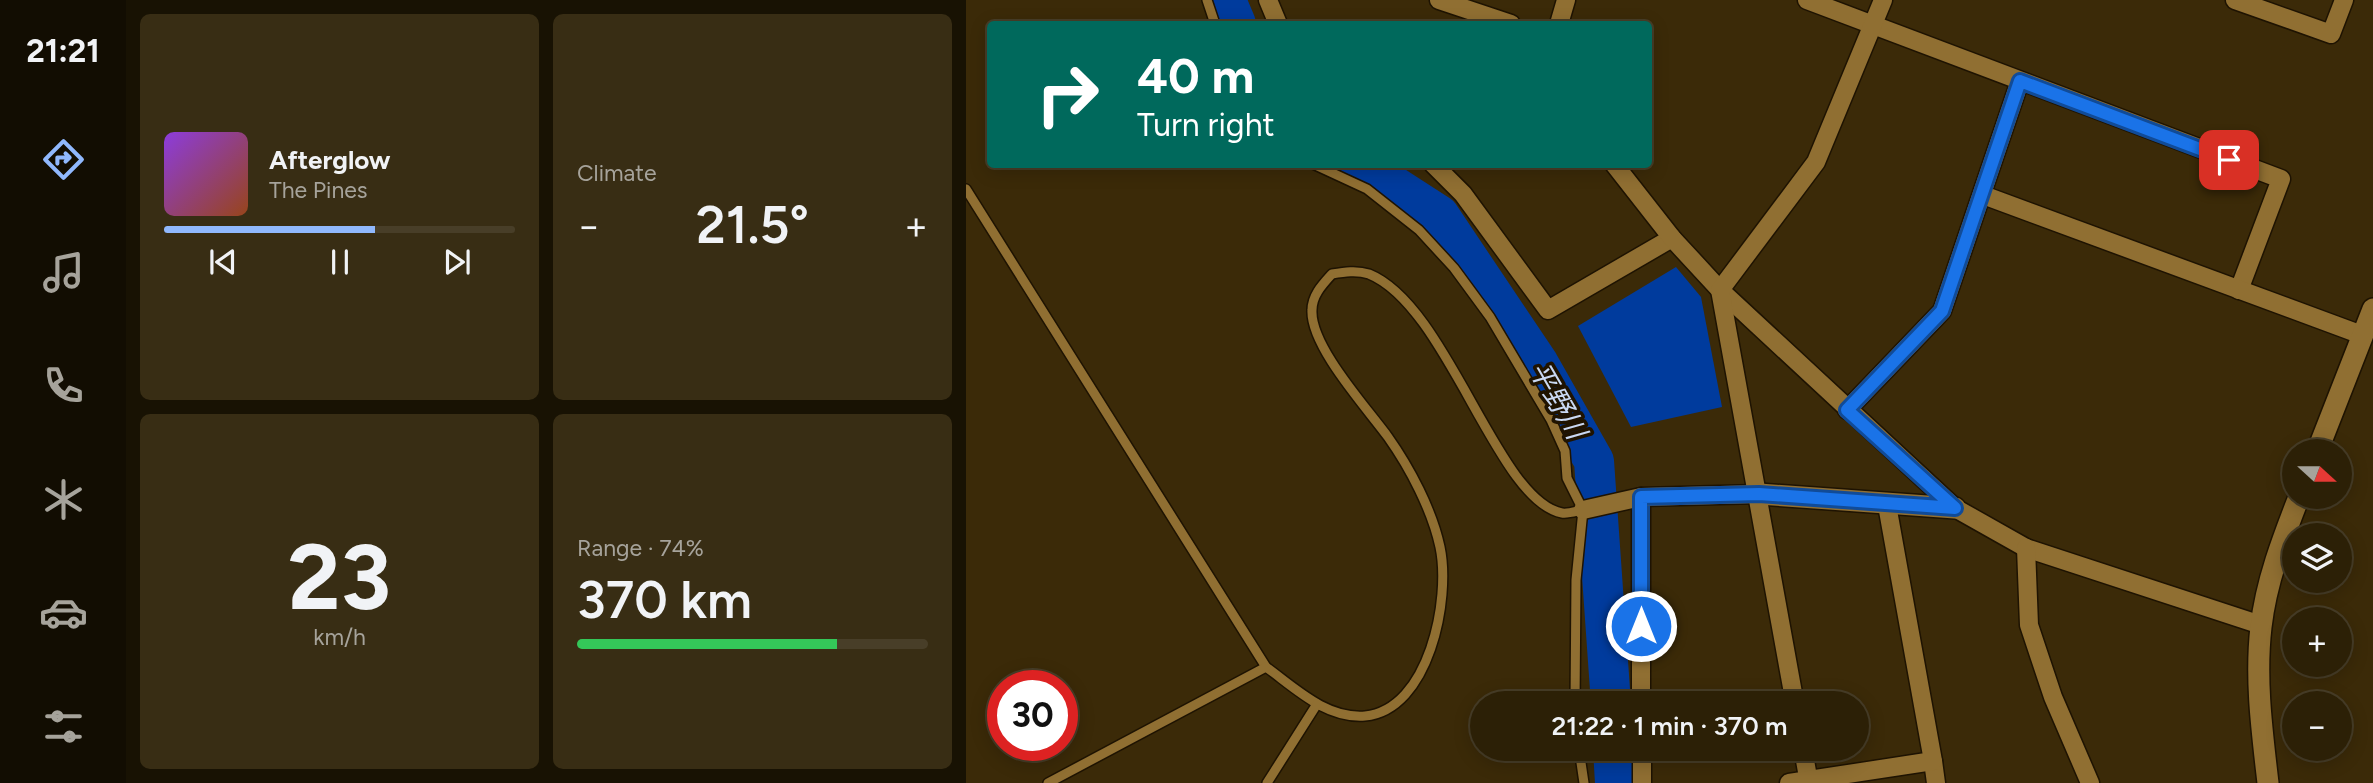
<!DOCTYPE html>
<html lang="en">
<head>
<meta charset="utf-8">
<style>
	:root { --surface:#2c2006; --page:#382d14; --text:#f1f3f6; --muted:#a6a39b; --line:#483e28; --accent:#90b8fd }
	body { margin:0; font-family:Figtree,"Noto Sans JP",sans-serif; background:var(--page); color:var(--text); height:100vh; display:flex; flex-direction:column; font-size:26px; white-space:nowrap }
	* { box-sizing:border-box; margin:0 }
	p { font-size:23px; color:var(--muted) }
	.icon { flex:none; width:38px; height:38px; fill:none; stroke:currentColor; stroke-width:2; stroke-linecap:round; stroke-linejoin:round }
	.map { position:relative; flex:1; overflow:hidden }
	.drawer { display:flex; flex-direction:column; gap:14px; padding:14px; background:#181203; width:840px }
	.drawer>* { flex:none }
	.guide { position:absolute; left:21px; top:21px; width:665px; height:147px; border-radius:7px; box-shadow:0 4px 18px #0003,0 0 0 2px var(--line); background:#00695c; color:#fff; overflow:hidden }
	.needle { width:46px; rotate:111deg }
	.buttons { position:absolute; left:1316px; top:439px; display:grid; gap:14px }
	.buttons a { display:grid; place-items:center; width:70px; height:70px; border-radius:50%; background:var(--surface); box-shadow:0 4px 18px #0003,0 0 0 2px var(--line); font-size:35px }
	.speed { position:absolute; left:21px; top:670px; display:flex; gap:14px; font-size:35px; font-weight:700; text-align:center }
	.speed>* { display:grid; place-content:center; width:91px; height:91px; border-radius:50%; background:var(--surface); box-shadow:0 4px 18px #0003,0 0 0 2px var(--line); line-height:1 }
	.speed .limit { border:10px solid #d22; background:#fff; color:#111 }
	.pin { position:absolute; display:grid; place-items:center; width:60px; height:60px; color:#fff; margin:-30px; border-radius:14px; box-shadow:0 4px 10px #0006 }
	.me { position:absolute; width:77px; margin:-38px; rotate:0deg; stroke-linejoin:round; filter:drop-shadow(0 0 5px #0008) }
	.turn { display:flex; align-items:center; gap:24px; height:147px; padding:0 35px; font-size:32px }
	.turn .icon { width:91px; height:91px; stroke-width:2.5 }
	.turn b { display:block; font-size:49px; line-height:60px }
	.big { font-size:52px; font-weight:600; line-height:1.1 }
	.drawer .widget { flex:1; display:flex; flex-direction:column; justify-content:center; gap:10px; min-width:0; padding:0 24px; border-radius:10px; background:var(--page) }
	.drawer .dial { align-items:center; gap:0 }
	.dial b { font-size:91px; line-height:1 }
	.song { display:flex; align-items:center; gap:21px }
	.cover { width:84px; height:84px; border-radius:10px; background:linear-gradient(135deg,hsl(270 70% 55%),hsl(20 70% 35%)) }
	.played { height:7px; border-radius:4px; background:linear-gradient(90deg,var(--accent) 60%,var(--line) 60%) }
	.keys { display:flex; justify-content:space-around; direction:ltr }
	.heat { display:flex; justify-content:space-between; align-items:center; font-size:38px; direction:ltr }
	.charge { height:10px; border-radius:5px; background:linear-gradient(90deg,#34c759 74%,var(--line) 0) }
	.drawer .tiles { flex:1; display:grid; gap:14px; grid-template-columns:repeat(2,1fr) }
	.trip { position:absolute; left:504px; top:691px; width:399px; height:70px; border-radius:35px; background:var(--surface); box-shadow:0 4px 18px #0003,0 0 0 2px var(--line); font-weight:600; line-height:70px; text-align:center }
	main { display:flex; flex:1; min-height:0 }
	.tab-bar { display:flex; flex-direction:column; width:126px; justify-content:space-around; align-items:center; background:#120d02; color:var(--muted) }
	.tab-bar .icon { width:49px; height:49px }
	.tab-bar .on { color:var(--accent) }
	.tab-bar b { font-size:32px; color:var(--text) }
	.map>svg:first-child { display:block }
	.water { fill:#003b9d }
	.lines { fill:none; stroke-linecap:round; stroke-linejoin:round }
	.river { stroke:#003b9d; stroke-width:40 }
	.service-casing { stroke:#1e1302; stroke-width:12 }
	.minor-casing { stroke:#1e1302; stroke-width:21 }
	.tertiary-casing { stroke:#1e1302; stroke-width:24 }
	.service { stroke:#906f32; stroke-width:9 }
	.minor { stroke:#906f32; stroke-width:18 }
	.tertiary { stroke:#906f32; stroke-width:21 }
	.route-casing { stroke:#114b97; stroke-width:18 }
	.route { stroke:#1a73e8; stroke-width:12 }
	.labels { text-anchor:middle; dominant-baseline:central; stroke-width:7; stroke-linejoin:round; paint-order:stroke }
	.water-label { font-size:28px; font-style:italic; fill:#c9d8f2; stroke:#1f1300 }
</style>
</head>
<body>
<main>
<nav class="tab-bar">
<b>21:21</b>
<svg class="icon on" aria-label="directions" viewBox="0 0 24 24"><path d="M12 3l9 9-9 9-9-9zM9 14v-3h6M13 9l2 2-2 2"/></svg>
<svg class="icon" aria-label="music" viewBox="0 0 24 24"><path d="M9 18V5l10-2v13"/><circle cx="6" cy="18" r="3"/><circle cx="16" cy="16" r="3"/></svg>
<svg class="icon" aria-label="phone" viewBox="0 0 24 24"><path d="M5 4h4l2 5-3 2q2 4 5 5l2-3 5 2v4C11 20 4 13 5 4z"/></svg>
<svg class="icon" aria-label="climate" viewBox="0 0 24 24"><path d="M12 3v18M4 7l16 10M4 17L20 7"/></svg>
<svg class="icon" aria-label="car" viewBox="0 0 24 24"><path d="M5 17H2v-5l4-1 3-4h7l3 4 3 1v5h-3M9 17h6M6 11h13"/><circle cx="7" cy="17" r="2"/><circle cx="17" cy="17" r="2"/></svg>
<svg class="icon" aria-label="filters" viewBox="0 0 24 24"><path d="M4 7h16M4 17h16"/><circle cx="9" cy="7" r="2"/><circle cx="15" cy="17" r="2"/></svg>
</nav>
<section class="drawer">
<div class="tiles">
<div class="widget">
<div class="song"><i class="cover"></i><div><b>Afterglow</b><p>The Pines</p></div></div>
<div class="played"></div>
<div class="keys"><svg class="icon" aria-label="previous" viewBox="0 0 24 24"><path d="M18 5L8 12l10 7zM5 5v14"/></svg><svg class="icon" aria-label="pause" viewBox="0 0 24 24"><path d="M8 5v14M16 5v14"/></svg><svg class="icon" aria-label="next" viewBox="0 0 24 24"><path d="M6 5l10 7-10 7zM19 5v14"/></svg></div>
</div>
<div class="widget"><p>Climate</p>
<div class="heat"><a>−</a><b class="big">21.5°</b><a>+</a></div>
</div>
<div class="widget dial"><b>23</b><p>km/h</p></div>
<div class="widget"><p>Range · 74%</p><b class="big">370 km</b><div class="charge"></div></div>
</div>
</section>
<div class="map">
<svg width="1407" height="783" viewBox="0 0 1407 783">
	<rect width="100%" height="100%" fill="#3b2a08"/>
	<polygon class="water" points="710,267 735,297 756,407 665,427 612,326"/>
	<g class="lines">
		<g class="river">
			<polyline points="260,0 270,24"/>
			<polyline points="394,164 473,215 573,364 628,461 645,704"/>
			<polyline points="647,749 649,783"/>
		</g>
		<g class="service-casing">
			<g id="service">
				<polyline points="241,0 249,24"/>
				<polyline points="347,164 401,189 453,230 488,268 524,317 585,420 599,451 601,478 617,510 610,580 609,704"/>
				<path d="M0,189L300,667C329,688 360,719 399,716C463,710 485,599 474,547C466,510 444,468 422,437C401,408 344,346 346,310C346,295 357,284 366,274C378,272 391,270 403,274C482,306 531,501 596,513C602,514 611,511 617,510"/>
				<polyline points="613,749 618,783"/>
				<polyline points="82,783 300,667"/>
				<polyline points="301,783 351,704"/>
			</g>
		</g>
		<g class="minor-casing">
			<g id="minor">
				<polyline points="302,0 312,24"/>
				<polyline points="473,0 545,24"/>
				<polyline points="841,0 1315,179 1273,290"/>
				<polyline points="1269,0 1365,34 1378,0"/>
				<polyline points="593,24 600,0"/>
				<polyline points="467,164 497,194 582,310 706,238"/>
				<polyline points="648,164 706,238 754,290 989,508 1060,548 1295,625"/>
				<polyline points="1017,195 1396,335"/>
				<polyline points="881,410 976,311 1054,81"/>
				<polyline points="675,497 675,704"/>
				<polyline points="617,510 675,497 793,494"/>
				<polyline points="1060,548 1063,625 1087,697 1124,783"/>
				<polyline points="829,704 754,290 850,162 917,0"/>
				<polyline points="676,749 676,783"/>
				<polyline points="837,749 843,783"/>
				<polyline points="967,761 970,783"/>
				<polyline points="823,783 967,761 921,505"/>
			</g>
		</g>
		<g class="tertiary-casing">
			<g id="tertiary">
				<polyline points="1351,452 1407,309"/>
				<polyline points="793,494 989,508"/>
				<path d="M1302,783C1296,731 1289,679 1295,627C1300,582 1317,538 1333,497"/>
			</g>
		</g>
		<use href="#service" class="service"/>
		<use href="#minor" class="minor"/>
		<use href="#tertiary" class="tertiary"/>
	</g>
	<g class="lines">
		<g class="route-casing">
			<polyline id="route" points="675,626 675,497 793,494 989,508 881,410 976,311 1054,81 1263,160"/>
		</g>
		<use href="#route" class="route"/>
	</g>
	<g class="labels">
		<g class="water-label">
			<text transform="translate(592 400) rotate(60)">平野川</text>
		</g>
	</g>
</svg>
<div class="buttons">
<a><svg class="needle" viewBox="-14 -14 28 28"><path d="M0-13l5 13h-10z" fill="#e53935"/><path d="M0 13l5-13h-10z" fill="#a6a39b"/></svg></a>
<a><svg class="icon" aria-label="layers" viewBox="0 0 24 24"><path d="M12 4l9 5-9 5-9-5zM3 14l9 5 9-5"/></svg></a>
<a>+</a>
<a>−</a>
</div>
<div class="speed"><div class="limit">30</div></div>
<div class="pin" style="left:1263px;top:160px;background:#d93025"><svg class="icon" aria-label="arrive" viewBox="0 0 24 24"><path d="M6 21V4h12l-3 4 3 4H6"/></svg></div>
<svg class="me" style="left:675px;top:626px" viewBox="-20 -20 40 40"><circle r="17" fill="#1a73e8" stroke="#fff" stroke-width="3"/><path d="M0-11L8 9 0 5-8 9z" fill="#fff"/></svg>
<div class="trip">21:22 · 1 min · 370 m</div>
<div class="guide">
<div class="turn"><svg class="icon" aria-label="right" viewBox="0 0 24 24"><path d="M7 20v-9h11M14 6l5 5-5 5"/></svg><div><b>40 m</b>Turn right</div></div>
</div>
</div>
</main>
</body>
</html>
